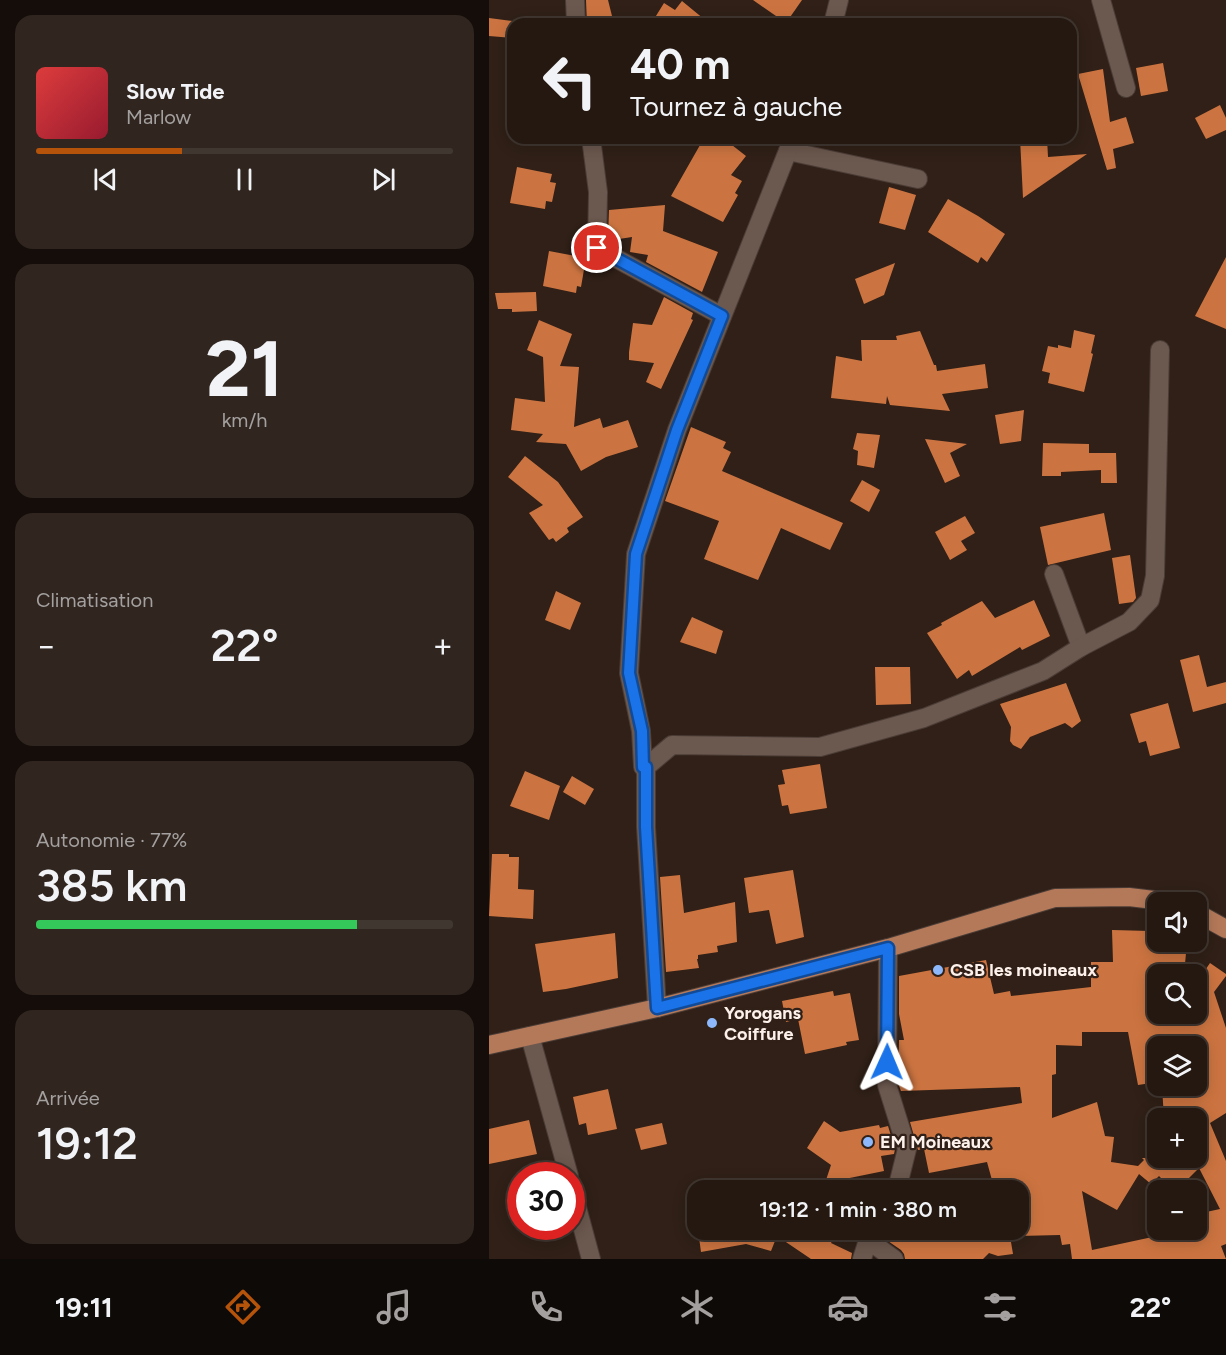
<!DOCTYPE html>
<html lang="fr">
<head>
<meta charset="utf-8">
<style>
	:root { --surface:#241811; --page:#30251f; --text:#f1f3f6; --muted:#a3a09f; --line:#413731; --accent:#b45309 }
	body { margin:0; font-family:Figtree,sans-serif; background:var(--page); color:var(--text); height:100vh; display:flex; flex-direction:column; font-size:22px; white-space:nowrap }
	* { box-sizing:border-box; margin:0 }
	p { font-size:20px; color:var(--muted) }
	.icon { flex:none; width:33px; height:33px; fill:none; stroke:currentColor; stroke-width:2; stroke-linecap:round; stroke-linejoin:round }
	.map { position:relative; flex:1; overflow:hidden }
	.drawer { display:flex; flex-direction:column; gap:15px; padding:15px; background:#140d09; width:489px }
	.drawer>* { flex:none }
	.banner { position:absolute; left:18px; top:18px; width:570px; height:126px; border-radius:18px; box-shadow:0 3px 15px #0003,0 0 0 2px var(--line); background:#241811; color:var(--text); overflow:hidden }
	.buttons { position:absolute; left:658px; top:892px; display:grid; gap:12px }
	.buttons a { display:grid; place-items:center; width:60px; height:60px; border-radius:12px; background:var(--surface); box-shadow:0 3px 15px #0003,0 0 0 2px var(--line); font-size:30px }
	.speed { position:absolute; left:18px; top:1162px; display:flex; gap:12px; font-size:30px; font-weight:700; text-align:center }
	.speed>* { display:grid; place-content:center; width:78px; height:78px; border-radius:50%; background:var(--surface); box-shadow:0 3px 15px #0003,0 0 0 2px var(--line); line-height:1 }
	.speed .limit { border:9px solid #d22; background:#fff; color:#111 }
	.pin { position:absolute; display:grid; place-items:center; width:51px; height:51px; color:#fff; margin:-26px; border:3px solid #fff; border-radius:50%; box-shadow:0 2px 6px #0007 }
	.me { position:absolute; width:66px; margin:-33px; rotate:1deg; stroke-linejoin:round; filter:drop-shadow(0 0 4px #0008) }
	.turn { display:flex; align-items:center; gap:21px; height:126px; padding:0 24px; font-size:27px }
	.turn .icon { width:78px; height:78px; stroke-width:2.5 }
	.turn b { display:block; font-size:42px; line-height:51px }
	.big { font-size:45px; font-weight:600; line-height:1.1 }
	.drawer .card { flex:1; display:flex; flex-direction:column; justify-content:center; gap:9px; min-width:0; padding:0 21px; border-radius:18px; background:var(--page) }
	.drawer .dial { align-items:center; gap:0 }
	.dial b { font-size:78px; line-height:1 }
	.song { display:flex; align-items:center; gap:18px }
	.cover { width:72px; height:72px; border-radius:9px; background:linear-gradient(135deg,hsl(0 70% 55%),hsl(350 70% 35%)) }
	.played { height:6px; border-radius:3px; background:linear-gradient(90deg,var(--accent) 35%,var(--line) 35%) }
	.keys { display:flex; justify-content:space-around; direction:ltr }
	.heat { display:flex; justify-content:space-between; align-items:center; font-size:33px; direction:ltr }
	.charge { height:9px; border-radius:4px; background:linear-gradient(90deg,#34c759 77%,var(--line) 0) }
	.trip { position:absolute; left:198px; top:1180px; width:342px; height:60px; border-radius:18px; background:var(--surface); box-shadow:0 3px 15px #0003,0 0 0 2px var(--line); font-weight:600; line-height:60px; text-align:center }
	.menu { display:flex; height:96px; justify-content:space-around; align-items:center; background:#0e0a07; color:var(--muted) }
	.menu .icon { width:42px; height:42px }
	.menu .selected { color:var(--accent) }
	.menu b { font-size:27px; color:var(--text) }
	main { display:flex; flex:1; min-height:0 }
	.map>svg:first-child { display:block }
	.building { fill:#cc7441; fill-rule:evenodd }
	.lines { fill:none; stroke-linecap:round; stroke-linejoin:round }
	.minor-casing { stroke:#4a3c36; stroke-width:20 }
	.primary-casing { stroke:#4a3c36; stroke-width:20 }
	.minor { stroke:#6b584e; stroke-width:18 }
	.primary { stroke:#b47959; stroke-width:18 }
	.route-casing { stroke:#114b97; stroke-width:15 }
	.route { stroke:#1a73e8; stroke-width:10 }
	.poi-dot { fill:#8db9fc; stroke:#302017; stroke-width:2 }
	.labels { text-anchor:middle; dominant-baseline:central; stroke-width:4.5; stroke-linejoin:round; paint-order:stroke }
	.poi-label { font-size:18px; font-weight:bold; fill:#fdf1ec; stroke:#302017; text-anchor:start }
</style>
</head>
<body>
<main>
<section class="drawer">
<div class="card">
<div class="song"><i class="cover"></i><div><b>Slow Tide</b><p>Marlow</p></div></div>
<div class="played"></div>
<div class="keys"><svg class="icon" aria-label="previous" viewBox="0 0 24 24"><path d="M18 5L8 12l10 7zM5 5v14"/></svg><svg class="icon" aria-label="pause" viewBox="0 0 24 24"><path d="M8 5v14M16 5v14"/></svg><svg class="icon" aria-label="next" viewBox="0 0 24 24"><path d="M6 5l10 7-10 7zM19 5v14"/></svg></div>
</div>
<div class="card dial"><b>21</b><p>km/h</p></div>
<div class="card"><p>Climatisation</p>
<div class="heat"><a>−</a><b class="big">22°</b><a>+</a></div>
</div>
<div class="card"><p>Autonomie · 77%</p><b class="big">385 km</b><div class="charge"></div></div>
<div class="card"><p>Arrivée</p><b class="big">19:12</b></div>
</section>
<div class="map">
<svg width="737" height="1259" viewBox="0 0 737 1259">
	<rect width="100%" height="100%" fill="#302017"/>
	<g class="building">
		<polygon points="97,0 119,0 125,24 98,24"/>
		<polygon points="264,0 313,0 297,23"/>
		<polygon points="193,1 221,24 162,24 175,3 186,10"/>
		<polygon points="0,18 24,21 24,38 0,36"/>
		<polygon points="674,63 679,91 652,96 647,68"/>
		<polygon points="614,69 621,122 637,117 645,143 624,149 627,168 618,170 589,74"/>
		<polygon points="731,105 737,118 737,130 717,139 706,118"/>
		<polygon points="215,138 234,138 257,156 242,175 253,181 246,193 249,195 234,222 182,196"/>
		<polygon points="531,138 558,138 559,157 598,154 534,198"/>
		<polygon points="28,167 63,174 61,182 67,183 63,202 57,201 56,209 21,203"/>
		<polygon points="400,187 427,195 416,230 390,223"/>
		<polygon points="459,199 489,216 516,234 498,262 492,257 489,263 439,232"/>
		<polygon points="176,205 174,231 229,252 213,292 157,262 159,255 141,252 143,237 130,239 130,236 119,238 120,210"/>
		<polygon points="60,251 97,258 92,287 88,286 87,293 54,286"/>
		<polygon points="737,257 737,329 706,316"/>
		<polygon points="406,263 395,295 375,304 366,279"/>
		<polygon points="47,292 48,311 23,312 23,309 9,309 6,293"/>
		<polygon points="175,297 204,313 202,319 204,320 172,389 157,382 165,363 140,360 140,352 144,323 163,325"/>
		<polygon points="50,320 83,334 71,366 90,367 85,427 111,418 114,428 139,420 149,447 117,457 92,471 77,444 47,442 54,434 22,430 26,398 56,402 54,357 38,350"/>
		<polygon points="585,330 606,335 602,353 604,354 595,392 559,383 561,373 553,371 559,346 569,348 569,345 582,348"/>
		<polygon points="431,331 445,365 447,365 448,371 496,364 499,388 453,394 461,411 401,405 398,396 397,404 342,398 347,356 373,361 372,340 408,340 407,336"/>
		<polygon points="535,410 532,441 511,444 506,415"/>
		<polygon points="202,427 237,442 234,448 242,452 233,471 354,523 341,550 292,528 269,580 215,559 230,521 176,501"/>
		<polygon points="368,433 391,435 385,468 368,465 369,451 364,449"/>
		<polygon points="436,439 478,444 461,453 471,476 456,483"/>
		<polygon points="554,443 600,444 600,453 627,453 628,483 612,483 612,470 572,472 572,476 553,476"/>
		<polygon points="36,456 69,482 94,517 78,528 80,532 67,542 64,538 60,540 40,513 54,505 19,477"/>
		<polygon points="373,480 391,490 380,512 361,501"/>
		<polygon points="615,513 622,550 559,565 551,527"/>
		<polygon points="476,516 486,533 472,541 478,550 461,560 446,532"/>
		<polygon points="641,555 647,598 644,602 630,604 623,558"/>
		<polygon points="67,591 92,603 81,630 56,620"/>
		<polygon points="545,600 561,636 533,650 531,647 483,676 480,670 468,679 438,633 453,625 452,623 493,601 506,618"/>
		<polygon points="203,617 234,631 227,654 191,642"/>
		<polygon points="710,655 718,687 737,682 737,703 704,712 691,660"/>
		<polygon points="386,667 421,667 422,704 387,705"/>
		<polygon points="577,683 592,721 583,728 576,723 541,737 532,749 524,745 521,741 522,727 511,704"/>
		<polygon points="679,703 691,748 661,756 657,741 650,743 641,714"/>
		<polygon points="331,764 338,808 301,814 299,805 293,806 289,785 296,784 293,770"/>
		<polygon points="36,771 71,786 60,820 21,806"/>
		<polygon points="83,776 105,789 96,805 74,792"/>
		<polygon points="3,854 20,854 20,857 30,857 29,889 45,890 44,919 0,916"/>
		<polygon points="304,870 315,937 287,944 280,910 260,913 255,878"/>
		<polygon points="191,875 195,913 246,902 248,942 228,946 229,952 209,955 209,959 208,959 210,968 177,972 171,877"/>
		<path d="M623,930L661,931L662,942H698L695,975H666L669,998V1014H708V982L721,963L737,974V976L725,992L737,1028V1113L721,1123L737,1161V1244L732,1246L737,1259H583L581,1244L573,1245L571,1235L530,1236V1191H506L498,1162L440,1173L435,1149L429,1150L421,1122L533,1103L531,1087L412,1091L409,1083L410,1040H415L410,1014V976L497,960L505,994L521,991L522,996L602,987V962H624ZM593,1032H639L649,1085L669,1082V1047H708V1086H673L675,1119H708V1158H669V1145L657,1158H653L655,1160L649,1166L622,1162L625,1137L616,1136L608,1102L563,1118V1075L567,1074V1045L593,1046ZM710,1168L731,1209L708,1214V1230H696L603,1250L593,1191L628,1210L650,1174L662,1184L670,1176L685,1191H687Z"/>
		<polygon points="126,933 129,978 77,989 54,992 46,944"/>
		<polygon points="344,991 345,996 361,993 370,1040 357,1042 358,1045 316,1054 309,1019 297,1022 293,1001"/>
		<polygon points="119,1089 128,1129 99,1135 97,1123 90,1125 84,1097"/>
		<polygon points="40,1120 48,1154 0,1164 0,1129"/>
		<polygon points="335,1121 351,1132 390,1125 391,1128 399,1126 406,1149 405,1154 392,1156 395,1171 336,1183 342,1165 318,1148"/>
		<polygon points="173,1123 178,1144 152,1150 146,1129"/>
		<polygon points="209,1230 349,1230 342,1243 363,1253 362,1259 322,1259 288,1236 282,1251 257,1244 212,1252"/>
		<polygon points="400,1230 520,1230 524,1254 509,1256 500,1253 494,1259 416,1259 415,1254 412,1250 396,1239"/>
	</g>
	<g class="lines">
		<g class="minor-casing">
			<g id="minor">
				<polyline points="86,0 87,24"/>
				<polyline points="612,0 637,88"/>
				<polyline points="344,24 350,0"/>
				<polyline points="102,138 109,192 108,248 233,316"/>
				<polyline points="299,151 429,179"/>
				<polyline points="565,574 592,647"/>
				<polyline points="157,767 183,745 331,747 435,718 554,671 592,647 640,622 661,600 666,576 671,350"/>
				<polyline points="399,948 398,1085 418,1149 410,1181 405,1191"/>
				<polyline points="168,1008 157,827 157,767 154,767 152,731 140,673 147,554 188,430 304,138"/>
				<polyline points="41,1036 80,1176"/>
				<polyline points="82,1185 102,1259"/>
				<polyline points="379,1240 405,1259"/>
				<polyline points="373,1259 379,1240 385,1231"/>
			</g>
		</g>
		<g class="primary-casing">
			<g id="primary">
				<polyline points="708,913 737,929"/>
				<polyline points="0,1045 168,1008 399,948 566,898 640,897 690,903"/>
			</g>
		</g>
		<use href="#minor" class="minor"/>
		<use href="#primary" class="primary"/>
	</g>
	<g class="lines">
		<g class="route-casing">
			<polyline id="route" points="108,248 233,316 188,430 147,554 140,673 153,731 154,767 157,767 157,827 168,1008 399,948 398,1062"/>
		</g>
		<use href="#route" class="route"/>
	</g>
	<g class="poi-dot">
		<circle cx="449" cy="970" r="6"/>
		<circle cx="223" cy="1023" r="6"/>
		<circle cx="379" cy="1142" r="6"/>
	</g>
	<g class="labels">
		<g class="poi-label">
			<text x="461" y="970">CSB les moineaux</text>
			<text x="235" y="1013">Yorogans<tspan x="235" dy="21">Coiffure</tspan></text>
			<text x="391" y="1142">EM Moineaux</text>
		</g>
	</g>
</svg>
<div class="buttons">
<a><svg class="icon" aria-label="sound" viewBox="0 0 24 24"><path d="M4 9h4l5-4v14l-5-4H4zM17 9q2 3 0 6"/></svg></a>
<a><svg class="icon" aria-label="search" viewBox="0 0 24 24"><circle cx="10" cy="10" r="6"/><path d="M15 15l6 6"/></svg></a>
<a><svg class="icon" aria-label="layers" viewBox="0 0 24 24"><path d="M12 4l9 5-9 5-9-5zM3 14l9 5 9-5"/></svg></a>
<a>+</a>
<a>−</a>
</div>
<div class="speed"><div class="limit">30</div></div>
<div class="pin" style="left:108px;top:248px;background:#d93025"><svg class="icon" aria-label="arrive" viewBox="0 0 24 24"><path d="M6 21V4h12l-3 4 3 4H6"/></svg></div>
<svg class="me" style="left:398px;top:1062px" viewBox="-20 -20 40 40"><path d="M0-17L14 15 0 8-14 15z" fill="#1a73e8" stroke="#fff" stroke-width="4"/></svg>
<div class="trip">19:12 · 1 min · 380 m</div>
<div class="banner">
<div class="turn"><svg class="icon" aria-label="left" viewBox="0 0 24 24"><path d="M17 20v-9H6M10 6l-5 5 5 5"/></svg><div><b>40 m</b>Tournez à gauche</div></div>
</div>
</div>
</main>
<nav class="menu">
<b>19:11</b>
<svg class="icon selected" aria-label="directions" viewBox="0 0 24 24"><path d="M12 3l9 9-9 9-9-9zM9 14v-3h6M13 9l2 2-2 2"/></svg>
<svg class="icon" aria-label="music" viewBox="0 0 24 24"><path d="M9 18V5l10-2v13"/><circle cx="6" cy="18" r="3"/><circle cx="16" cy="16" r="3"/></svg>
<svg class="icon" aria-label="phone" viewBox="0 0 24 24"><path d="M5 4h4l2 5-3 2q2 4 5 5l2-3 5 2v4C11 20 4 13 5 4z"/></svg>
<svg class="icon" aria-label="climate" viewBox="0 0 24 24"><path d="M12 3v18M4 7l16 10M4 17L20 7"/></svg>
<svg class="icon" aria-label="car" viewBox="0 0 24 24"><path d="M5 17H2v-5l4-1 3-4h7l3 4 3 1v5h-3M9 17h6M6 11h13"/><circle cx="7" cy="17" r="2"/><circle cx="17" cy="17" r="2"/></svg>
<svg class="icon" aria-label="filters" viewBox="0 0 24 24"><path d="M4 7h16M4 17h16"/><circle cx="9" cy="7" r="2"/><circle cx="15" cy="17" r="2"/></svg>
<b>22°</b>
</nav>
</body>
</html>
